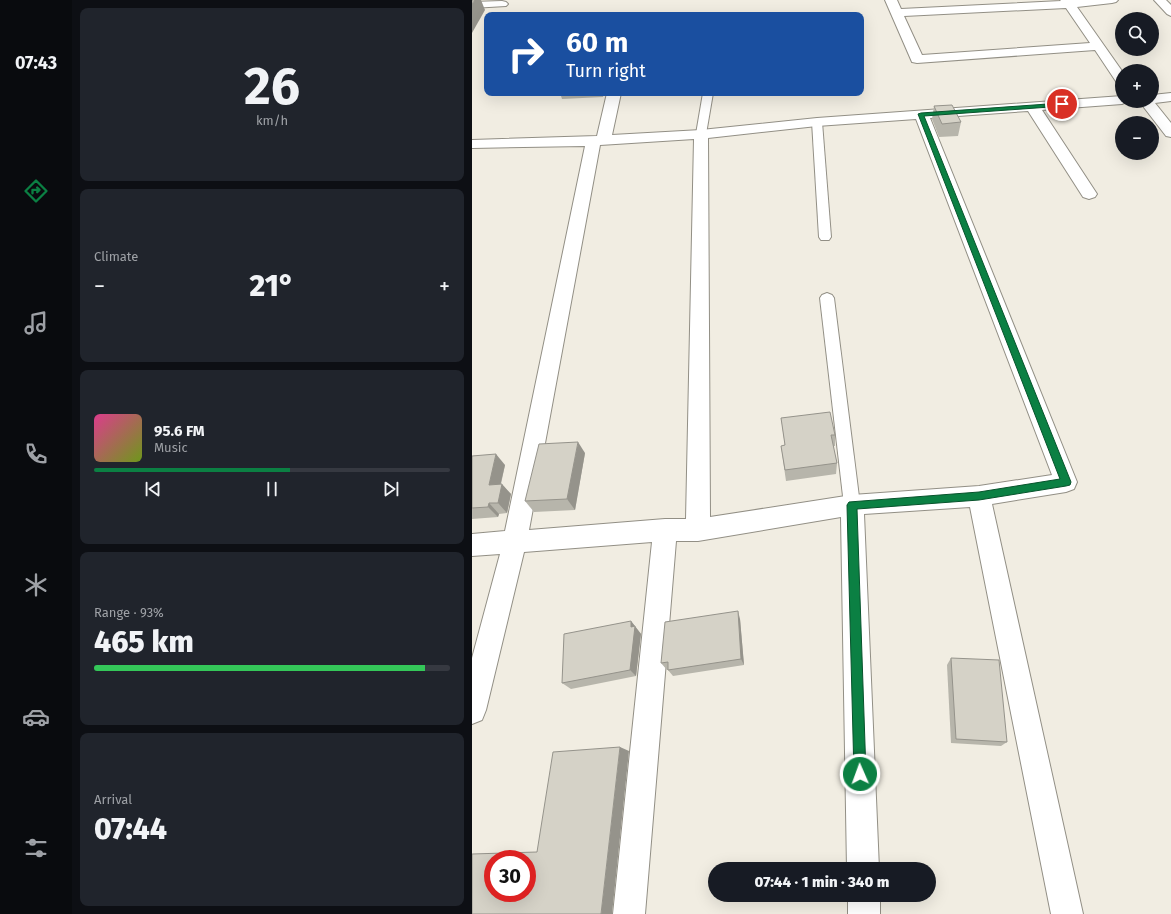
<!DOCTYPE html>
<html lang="en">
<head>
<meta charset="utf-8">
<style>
	:root { --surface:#171b24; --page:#20242c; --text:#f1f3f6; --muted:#9ea1a6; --line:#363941; --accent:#0b8043 }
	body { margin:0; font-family:"Fira Sans",sans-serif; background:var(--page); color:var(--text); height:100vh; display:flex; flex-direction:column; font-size:15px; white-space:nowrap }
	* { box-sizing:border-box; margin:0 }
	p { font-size:13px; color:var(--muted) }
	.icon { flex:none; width:22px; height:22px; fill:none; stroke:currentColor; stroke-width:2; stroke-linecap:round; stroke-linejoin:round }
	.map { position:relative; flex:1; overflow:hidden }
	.panel { display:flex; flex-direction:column; gap:8px; padding:8px; background:#0d0f14; width:400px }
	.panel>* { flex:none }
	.guide { position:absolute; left:12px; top:12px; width:380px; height:84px; border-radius:8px; box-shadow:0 4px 16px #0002; background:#1a4fa0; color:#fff; overflow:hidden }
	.tools { position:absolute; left:643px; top:12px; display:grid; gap:8px }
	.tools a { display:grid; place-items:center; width:44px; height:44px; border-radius:50%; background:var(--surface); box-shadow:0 4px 16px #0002; font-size:20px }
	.speed { position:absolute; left:12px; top:850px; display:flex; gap:8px; font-size:20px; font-weight:700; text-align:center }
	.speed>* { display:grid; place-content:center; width:52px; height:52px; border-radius:50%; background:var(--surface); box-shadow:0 4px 16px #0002; line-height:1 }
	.speed .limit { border:6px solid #d22; background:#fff; color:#111 }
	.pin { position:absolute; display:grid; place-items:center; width:34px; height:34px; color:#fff; margin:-17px; border:2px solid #fff; border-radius:50%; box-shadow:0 1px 4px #0007 }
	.me { position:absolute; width:44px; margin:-22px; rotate:358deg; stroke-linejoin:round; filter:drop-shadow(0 0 3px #0008) }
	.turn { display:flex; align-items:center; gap:14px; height:84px; padding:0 16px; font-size:18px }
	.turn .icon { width:52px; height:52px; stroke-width:2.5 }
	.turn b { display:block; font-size:28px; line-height:34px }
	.big { font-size:30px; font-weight:800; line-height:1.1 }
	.panel .card { flex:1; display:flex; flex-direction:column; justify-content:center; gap:6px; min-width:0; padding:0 14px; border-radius:8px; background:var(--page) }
	.panel .dial { align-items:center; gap:0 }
	.dial b { font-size:52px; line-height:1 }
	.song { display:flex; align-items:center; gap:12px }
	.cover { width:48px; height:48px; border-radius:6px; background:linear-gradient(135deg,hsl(330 70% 55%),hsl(80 70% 35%)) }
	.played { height:4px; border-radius:2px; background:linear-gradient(90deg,var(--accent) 55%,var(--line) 55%) }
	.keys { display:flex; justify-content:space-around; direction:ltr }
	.heat { display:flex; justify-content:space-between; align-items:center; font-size:22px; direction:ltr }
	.charge { height:6px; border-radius:3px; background:linear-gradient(90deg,#34c759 93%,var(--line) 0) }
	.trip { position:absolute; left:236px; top:862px; width:228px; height:40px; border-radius:20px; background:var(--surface); box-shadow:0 4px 16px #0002; font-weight:800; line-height:40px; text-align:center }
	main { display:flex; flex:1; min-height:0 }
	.menu { display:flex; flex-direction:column; width:72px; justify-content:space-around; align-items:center; background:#090b0e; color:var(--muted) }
	.menu .icon { width:28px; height:28px }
	.menu .current { color:var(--accent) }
	.menu b { font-size:18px; color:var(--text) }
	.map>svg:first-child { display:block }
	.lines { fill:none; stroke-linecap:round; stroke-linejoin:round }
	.service-casing { stroke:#928f85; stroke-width:2 }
	.minor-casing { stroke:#928f85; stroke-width:2 }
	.service { fill:#fff; fill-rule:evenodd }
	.minor { fill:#fff; fill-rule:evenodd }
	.wall { fill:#b7b5ab }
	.shaded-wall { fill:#95938b }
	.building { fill:#d5d2c7; stroke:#95938b; fill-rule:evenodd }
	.route { fill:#0b8043; stroke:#07532c }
</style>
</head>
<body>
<main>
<nav class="menu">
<b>07:43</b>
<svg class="icon current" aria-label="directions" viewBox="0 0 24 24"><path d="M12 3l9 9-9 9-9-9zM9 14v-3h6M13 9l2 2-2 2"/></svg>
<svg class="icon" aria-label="music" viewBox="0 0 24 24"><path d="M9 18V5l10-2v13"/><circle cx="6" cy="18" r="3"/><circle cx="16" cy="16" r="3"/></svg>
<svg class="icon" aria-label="phone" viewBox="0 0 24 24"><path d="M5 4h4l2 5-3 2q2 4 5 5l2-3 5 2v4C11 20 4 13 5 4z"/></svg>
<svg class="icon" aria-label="climate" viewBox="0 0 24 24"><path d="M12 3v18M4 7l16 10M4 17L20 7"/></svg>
<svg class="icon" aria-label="car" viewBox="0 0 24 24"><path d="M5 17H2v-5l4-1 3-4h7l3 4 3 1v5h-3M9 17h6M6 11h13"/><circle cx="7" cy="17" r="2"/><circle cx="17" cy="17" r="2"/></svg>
<svg class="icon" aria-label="filters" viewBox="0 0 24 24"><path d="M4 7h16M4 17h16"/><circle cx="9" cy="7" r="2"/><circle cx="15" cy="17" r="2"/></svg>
</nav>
<section class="panel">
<div class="card dial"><b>26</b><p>km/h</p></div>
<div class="card"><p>Climate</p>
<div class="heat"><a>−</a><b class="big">21°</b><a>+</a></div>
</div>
<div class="card">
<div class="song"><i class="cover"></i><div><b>95.6 FM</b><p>Music</p></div></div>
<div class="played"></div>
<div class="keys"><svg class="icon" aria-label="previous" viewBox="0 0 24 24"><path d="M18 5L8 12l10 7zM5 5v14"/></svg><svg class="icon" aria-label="pause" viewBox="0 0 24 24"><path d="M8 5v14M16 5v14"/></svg><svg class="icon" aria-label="next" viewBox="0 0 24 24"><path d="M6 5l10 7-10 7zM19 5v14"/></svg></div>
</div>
<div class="card"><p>Range · 93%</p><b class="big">465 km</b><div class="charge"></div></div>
<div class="card"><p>Arrival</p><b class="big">07:44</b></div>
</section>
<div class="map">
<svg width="699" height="914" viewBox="0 0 699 914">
	<rect width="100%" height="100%" fill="#f1ede2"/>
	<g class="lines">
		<g class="service-casing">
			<g id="service">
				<polygon points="231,93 241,93 234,134 229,137 224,134"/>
				<polygon points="345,119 350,122 359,237 357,240 349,240 347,237 340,122"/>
				<polygon points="355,293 360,295 362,298 388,505 386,510 380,512 374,510 372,505 348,298 350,295"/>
			</g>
		</g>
		<g class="minor-casing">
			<g id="minor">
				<path d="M413,0H425L429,9L589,1L588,0H646L644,2L640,3L605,7L650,71V84L645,83L623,50L445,63L440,62ZM594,8L618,43L450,55L432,16Z"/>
				<polygon points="682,0 694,0 699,5 699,16 695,14"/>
				<polygon points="30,1 34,2 36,4 34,6 0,8 0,2"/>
				<path d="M135,93H149L140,135L229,130L345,118L650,96V101H656L650,104L570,110L625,194L623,197L617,199L611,197L556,111L458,118L605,482L602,489L594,492L520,504L611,914H579L498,507L392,514L407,869H375L369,517L226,541H204L173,914H141L180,542L52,552L14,710L10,720L0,724V658L28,554L0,556V534L33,531L113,146L0,148V140L125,136ZM444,119L580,475L507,486L380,495L238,517L236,138L345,126ZM222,139L214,519H193L57,530L128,145Z"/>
				<polygon points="699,93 699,101 683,103 699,123 699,137 694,136 667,101 680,101 680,95"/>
				<rect x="376" y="895" width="32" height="19"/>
			</g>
		</g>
		<use href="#service" class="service"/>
		<use href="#minor" class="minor"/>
	</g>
	<g class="wall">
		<polygon points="88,93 132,93 131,97 90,99"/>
		<polygon points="462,106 489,122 486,136 467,137 460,119"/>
		<polygon points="309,418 363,435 363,446 361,446 365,463 364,474 314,481 309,446 313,446"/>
		<polygon points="113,453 103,510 62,512 53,501"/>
		<polygon points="0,456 33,465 29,484 39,494 35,513 27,514 26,517 0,519"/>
		<polygon points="268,619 272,665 201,676 196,670 195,670 189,663"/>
		<polygon points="159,621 169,634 164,676 99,689 90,683"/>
		<polygon points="479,658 535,742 529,746 479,743 475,665"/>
	</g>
	<g class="shaded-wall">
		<polygon points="3,0 9,0 13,10 0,33 0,4"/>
		<polygon points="106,442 113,453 103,510 95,499"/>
		<polygon points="24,454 33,465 26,495 17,485"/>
		<polygon points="30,484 39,494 35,513 26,503"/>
		<polygon points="17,503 27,514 26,517 16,507"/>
		<polygon points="266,611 268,619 272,665 269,659"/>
		<polygon points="159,621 169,634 164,676 158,670"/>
		<polygon points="148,747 157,751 140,914 129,914"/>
	</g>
	<g class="building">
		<polygon points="0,0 3,0 0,4"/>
		<polygon points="480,105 489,122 470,124 462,106"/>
		<polygon points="358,412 363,435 359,435 365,463 313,470 309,446 313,445 309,418"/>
		<polygon points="106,442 95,499 53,501 67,444"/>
		<polygon points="24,454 17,485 30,484 26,503 17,503 16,507 0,508 0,456"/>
		<polygon points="266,611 269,659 196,670 196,662 189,663 193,622"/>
		<polygon points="159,621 159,627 163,626 158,670 90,683 92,634"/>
		<polygon points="479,658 527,660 535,742 484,739"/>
		<path d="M148,747L129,914H0V854L65,852L81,752ZM21,859H55V893H21Z"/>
	</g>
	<polygon class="route" points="590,103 593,104 592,106 452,116 599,482 598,485 594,486 507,500 385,509 394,774 392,778 388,780 384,778 382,774 375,505 377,502 507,492 588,479 446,114 449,113"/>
</svg>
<div class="tools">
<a><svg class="icon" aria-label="search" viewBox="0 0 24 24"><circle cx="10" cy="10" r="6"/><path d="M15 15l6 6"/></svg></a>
<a>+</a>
<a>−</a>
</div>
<div class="speed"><div class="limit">30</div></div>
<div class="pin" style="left:590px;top:104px;background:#d93025"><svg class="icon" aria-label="arrive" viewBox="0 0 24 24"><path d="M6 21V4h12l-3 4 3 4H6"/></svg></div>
<svg class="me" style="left:388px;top:774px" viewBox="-20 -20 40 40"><circle r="17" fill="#0b8043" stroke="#fff" stroke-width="3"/><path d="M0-11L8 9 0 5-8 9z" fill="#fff"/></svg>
<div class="trip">07:44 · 1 min · 340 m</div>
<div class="guide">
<div class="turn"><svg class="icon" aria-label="right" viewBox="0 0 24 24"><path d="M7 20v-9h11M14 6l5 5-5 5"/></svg><div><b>60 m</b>Turn right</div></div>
</div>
</div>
</main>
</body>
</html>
